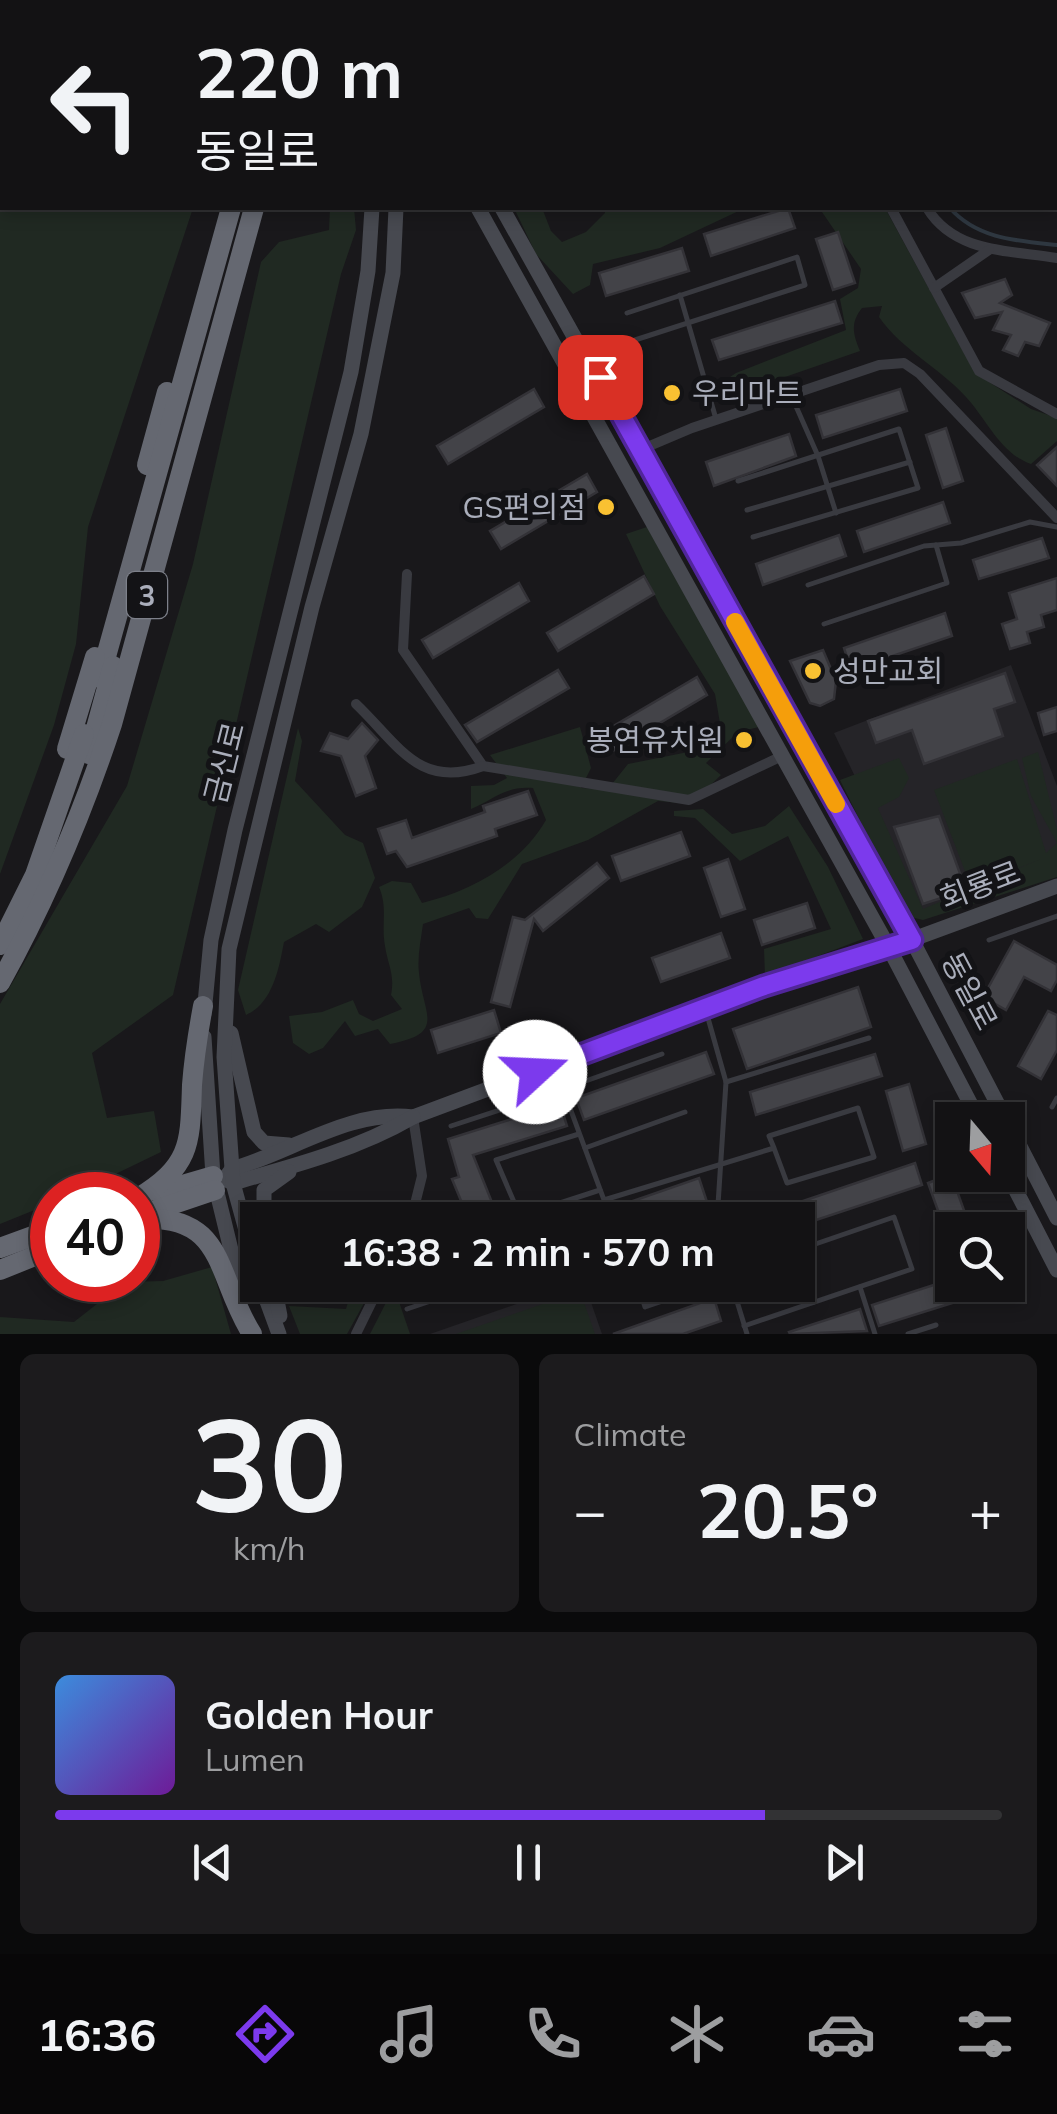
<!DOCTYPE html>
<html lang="en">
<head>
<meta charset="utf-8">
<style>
	:root { --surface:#131214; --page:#1c1b1d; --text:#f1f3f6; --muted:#9d9ea0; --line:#323234; --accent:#7c3aed }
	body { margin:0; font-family:Mulish,"Noto Sans KR",sans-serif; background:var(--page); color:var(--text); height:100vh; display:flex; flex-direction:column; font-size:38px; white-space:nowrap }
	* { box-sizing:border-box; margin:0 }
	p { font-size:32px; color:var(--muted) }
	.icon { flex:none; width:55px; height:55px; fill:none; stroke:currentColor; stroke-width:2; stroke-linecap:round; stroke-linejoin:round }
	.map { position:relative; height:1334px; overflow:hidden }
	.side { display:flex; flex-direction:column; gap:20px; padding:20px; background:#0a0a0b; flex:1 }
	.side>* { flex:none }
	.top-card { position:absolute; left:0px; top:0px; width:1058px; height:210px; box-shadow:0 5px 15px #0003,0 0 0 2px var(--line); background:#131214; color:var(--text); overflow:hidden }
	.needle { width:65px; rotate:161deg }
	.controls { position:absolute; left:935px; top:1102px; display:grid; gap:20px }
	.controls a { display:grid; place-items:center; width:90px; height:90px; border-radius:0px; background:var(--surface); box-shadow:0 5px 15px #0003,0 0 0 2px var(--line); font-size:50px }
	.speed { position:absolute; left:30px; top:1172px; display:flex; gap:20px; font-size:50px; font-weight:700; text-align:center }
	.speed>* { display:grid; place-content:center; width:130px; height:130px; border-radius:50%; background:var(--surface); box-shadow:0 5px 15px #0003,0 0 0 2px var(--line); line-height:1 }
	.speed .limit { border:15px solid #d22; background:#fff; color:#111 }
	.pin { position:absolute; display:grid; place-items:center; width:85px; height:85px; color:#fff; margin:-42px; border-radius:20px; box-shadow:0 5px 15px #0006 }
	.me { position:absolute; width:110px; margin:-55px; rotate:70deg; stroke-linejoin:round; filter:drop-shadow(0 0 8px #0008) }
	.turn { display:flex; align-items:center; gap:35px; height:210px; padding:0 30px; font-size:45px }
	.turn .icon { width:130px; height:130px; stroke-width:2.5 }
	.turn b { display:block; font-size:70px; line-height:85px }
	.big { font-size:75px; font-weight:700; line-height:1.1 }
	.side .card { flex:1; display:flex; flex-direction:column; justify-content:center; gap:15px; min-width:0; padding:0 35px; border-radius:15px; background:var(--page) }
	.side .dial { align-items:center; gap:0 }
	.dial b { font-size:130px; line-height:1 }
	.song { display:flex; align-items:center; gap:30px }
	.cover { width:120px; height:120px; border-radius:15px; background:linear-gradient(135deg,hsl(210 70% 55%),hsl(280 70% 35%)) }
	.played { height:10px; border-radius:5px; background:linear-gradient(90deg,var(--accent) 75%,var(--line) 75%) }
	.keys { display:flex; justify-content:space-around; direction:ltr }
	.heat { display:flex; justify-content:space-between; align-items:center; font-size:55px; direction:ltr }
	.side .tiles { flex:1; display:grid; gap:20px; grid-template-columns:1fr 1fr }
	.card:last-child { grid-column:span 2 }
	.trip { position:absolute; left:240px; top:1202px; width:575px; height:100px; border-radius:0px; background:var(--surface); box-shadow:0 5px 15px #0003,0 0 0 2px var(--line); font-weight:700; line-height:100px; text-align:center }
	.tabs { display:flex; height:160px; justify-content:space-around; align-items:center; background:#080708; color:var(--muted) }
	.tabs .icon { width:70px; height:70px }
	.tabs .on { color:var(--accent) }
	.tabs b { font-size:45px; color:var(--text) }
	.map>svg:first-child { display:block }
	.built { fill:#252428 }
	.green { fill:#202922 }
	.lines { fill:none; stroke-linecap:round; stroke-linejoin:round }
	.stream { stroke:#2e3740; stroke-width:4 }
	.building { fill:#434348; stroke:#333237; stroke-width:2.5 }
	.lane { stroke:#393a40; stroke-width:5 }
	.street { stroke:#393a40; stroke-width:10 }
	.secondary { stroke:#474950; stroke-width:15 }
	.highway { stroke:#656871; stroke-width:20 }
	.route-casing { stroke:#51269a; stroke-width:25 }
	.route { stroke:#7c3aed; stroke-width:18 }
	.slow { stroke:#f59e0b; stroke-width:18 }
	.poi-dot { fill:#f9c132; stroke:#131316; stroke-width:4 }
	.labels { text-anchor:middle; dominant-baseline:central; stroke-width:10; stroke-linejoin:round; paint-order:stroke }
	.shield { fill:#131316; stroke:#7d808a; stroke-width:2.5 }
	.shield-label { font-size:28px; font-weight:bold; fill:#aaaebb }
	.poi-label { font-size:30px; fill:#aaaebb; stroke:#131316; text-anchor:start }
	.street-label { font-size:30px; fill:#aaaebb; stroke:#131316 }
</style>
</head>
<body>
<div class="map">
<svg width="1057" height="1334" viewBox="0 0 1057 1334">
	<rect width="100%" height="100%" fill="#19181b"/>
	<g class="built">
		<polygon points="1011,665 1057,786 1057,861 921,913 834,733"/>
		<polygon points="571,1285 585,1285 602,1334 430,1334"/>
	</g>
	<g class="green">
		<polygon points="0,0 235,0 2,2 2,208 193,208 88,527 76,644 54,725 0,874"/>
		<polygon points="330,208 354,208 356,230 341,274 173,995 92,1053 107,1118 154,1111 161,1152 72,1195 52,1195 52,1203 0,1224 0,1004 127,786 193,564 261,262 279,242 329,230"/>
		<polygon points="514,208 542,208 551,231 562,242 586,232 605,213 604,208 745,208 660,248 593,264 590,285 573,294 536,254"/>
		<path d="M812,208H885L975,373L1031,409L1057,418V441L1031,464C1001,454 987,420 966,397C939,367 903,351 879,317L882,306L862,308C850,323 853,334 860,351L727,397L721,383L736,373L846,330L840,299L858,288L861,269L822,212Z"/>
		<path d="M647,527L759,727L738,732L706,763L721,775L691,804L658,801L588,840L522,864L488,919L476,918L469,908L423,924C421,940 417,957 419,973C423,1015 447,1033 390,1044L378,1029L355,1036L345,1021L323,1048L309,1054L293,1043L289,1016L322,1012L353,1000L359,1014L373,1021L402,1009L391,995C395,974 388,966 385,946C381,924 388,908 379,887L392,881L411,883L422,903C471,891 520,865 546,820L533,788C504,786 494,800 471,809V786L494,785L507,778L490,755L580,727L591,768L581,788L608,789L628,764L688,752L722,735L715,694L660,606L626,534Z"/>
		<path d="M298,728L302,741L295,781L345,835L363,843L375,878L362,907L329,932L316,924L284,942C279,968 273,1003 246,1015L238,990Z"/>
		<polygon points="1038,752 1057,830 1057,877 923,920 907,916 840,780 899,758 909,778 899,797 878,808 923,909 1041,859 971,887 934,790 1017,759 1046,853 1057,843 1031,796 1022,758"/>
		<polygon points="789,806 828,867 863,939 765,976 764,949 831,929 788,836 740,861 695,818 674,816 674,811 703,809 732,834 765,826"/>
		<polygon points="212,1267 231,1334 0,1334 0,1317 74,1322 125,1282 163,1281"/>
		<polygon points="353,1285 374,1285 347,1334 300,1334 289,1306 346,1309"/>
		<polygon points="394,1287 410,1334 370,1334"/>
		<polygon points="580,1291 595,1334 456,1334"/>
	</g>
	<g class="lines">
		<g class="stream">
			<polyline points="675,0 678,2"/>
			<path d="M950,208C977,239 1018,241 1057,245"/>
		</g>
	</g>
	<g class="building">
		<polygon points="788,208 795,228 711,256 704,234"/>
		<polygon points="838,232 855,283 833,290 816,239"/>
		<polygon points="682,248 689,271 606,296 599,273"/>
		<polygon points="1005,279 1012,295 1000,303 1050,323 1039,346 1025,342 1018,356 1003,350 1011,335 993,330 1002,312 975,318 962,293"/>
		<polygon points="835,301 842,323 719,360 712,340"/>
		<polygon points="534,389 544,407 448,464 437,446"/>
		<polygon points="900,389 907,411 823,438 816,415"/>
		<polygon points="946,428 963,481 943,488 926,435"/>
		<polygon points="789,434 796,456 714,486 706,462"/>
		<polygon points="1057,447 1057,486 1037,465"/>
		<polygon points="587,474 597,492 501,549 490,531"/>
		<polygon points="943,502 950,523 864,552 857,531"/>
		<polygon points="839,535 846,556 763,585 756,564"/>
		<polygon points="1042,538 1049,558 979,579 973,560"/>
		<polygon points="644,576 654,594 558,651 547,633"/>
		<polygon points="1057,578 1057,610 1041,615 1044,627 1027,632 1030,643 1010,649 1002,624 1017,619 1009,593"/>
		<polygon points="519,583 529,601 433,658 422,640"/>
		<polygon points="945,613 952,636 851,670 844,648"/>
		<polygon points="823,650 836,681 834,699 820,706 810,703 790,661"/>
		<polygon points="558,670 569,688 477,742 465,725"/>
		<polygon points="1005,673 1015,702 994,709 1003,736 924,764 912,730 876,743 868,721"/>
		<polygon points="697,677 707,695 611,752 600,734"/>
		<polygon points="1057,707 1057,731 1044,735 1038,713"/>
		<polygon points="362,723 378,740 365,756 376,788 356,796 341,756 321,751 330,733 348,739"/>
		<polygon points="528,791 537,815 495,829 497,836 407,867 396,851 387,854 378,829 406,820 412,838 485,812 483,806"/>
		<polygon points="939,816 966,890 923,904 894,827"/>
		<polygon points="681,832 690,856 621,881 612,856"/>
		<polygon points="728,859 745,909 721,917 704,868"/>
		<polygon points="597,863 609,878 543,931 534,919 510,1007 491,1002 513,917 525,920"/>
		<polygon points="807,903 815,928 762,945 754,920"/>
		<polygon points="721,933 730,958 661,982 652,958"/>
		<polygon points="1014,941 1057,965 1057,980 1051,991 1024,977 1006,1010 983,997"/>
		<polygon points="858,987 871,1027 747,1069 733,1029"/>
		<polygon points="494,1010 501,1033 438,1053 431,1030"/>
		<polygon points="1048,1011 1057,1015 1057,1050 1041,1079 1018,1066"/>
		<polygon points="706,1052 714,1074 584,1120 576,1098"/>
		<polygon points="875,1054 882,1076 756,1115 750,1092"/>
		<polygon points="909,1084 926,1144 903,1151 886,1091"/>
		<polygon points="560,1104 567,1126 473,1155 499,1220 469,1220 452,1179 459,1177 448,1139"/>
		<polygon points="915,1163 922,1185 798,1226 798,1220 747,1220"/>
		<polygon points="951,1174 971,1230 945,1230 928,1183"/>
		<polygon points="699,1178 707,1202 651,1220 578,1220"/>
		<polygon points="952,1279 965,1299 879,1326 872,1305"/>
		<polygon points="714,1298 721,1321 683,1334 613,1334"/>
		<polygon points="860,1309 867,1331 790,1334 789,1332"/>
	</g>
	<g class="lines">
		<g class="lane">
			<polyline points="721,0 727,2"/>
			<polyline points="680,295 716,419"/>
			<polyline points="627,313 797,257 805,285 635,340"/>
			<polyline points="791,395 818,456 836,513"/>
			<polyline points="738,481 899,429 918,488 753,537"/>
			<polyline points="747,510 910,462"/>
			<polyline points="808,585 924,546 961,543 1030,522 1057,527"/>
			<polyline points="824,624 947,583 936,545"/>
			<polyline points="989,940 1057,916"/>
			<polyline points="706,1011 726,1082 717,1220"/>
			<polyline points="662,1054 563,1089 604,1200 774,1148 769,1136 858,1108 874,1157 787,1183 774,1148"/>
			<polyline points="726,1082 869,1038"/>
			<polyline points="1052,1107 1057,1098"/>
			<polyline points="451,1126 563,1089"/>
			<polyline points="579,1134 496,1160 520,1216 600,1190"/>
			<polyline points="585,1148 685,1112"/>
			<polyline points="798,1257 814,1302"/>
			<polyline points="638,1285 645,1307 692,1291"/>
			<polyline points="732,1285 747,1334"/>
			<polyline points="860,1287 875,1334"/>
			<polyline points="407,1309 478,1285"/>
			<polyline points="744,1326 912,1269 894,1217 798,1250"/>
			<polyline points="908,1334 936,1325"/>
		</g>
		<g class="street">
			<polyline points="645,0 650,2"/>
			<polyline points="1055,21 1057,21"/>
			<polyline points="891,208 979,371 1057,414"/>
			<path d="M927,208C955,254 1011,250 1057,258"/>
			<polyline points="934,288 989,250"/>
			<polyline points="640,450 692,428 879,365 904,363 920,374 1057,518"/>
			<polyline points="407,574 403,650 483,766 689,800 782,756"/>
			<path d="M356,704C398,744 419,790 483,766"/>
			<polyline points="411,1220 422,1176 413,1117"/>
			<polyline points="356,1334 380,1285"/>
		</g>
		<g class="secondary">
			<polyline points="343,0 344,2"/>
			<polyline points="359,0 359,2"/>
			<polyline points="381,0 382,2"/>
			<polyline points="478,208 889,948 979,1120"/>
			<polyline points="502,208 912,940 1006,1120"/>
			<polyline points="204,1014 211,940 235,830 351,372 368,271 372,208"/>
			<polyline points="231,1033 254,1132 264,1143 289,1145"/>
			<polyline points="204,1037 213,1176 242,1295"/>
			<polyline points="1008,1123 1057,1218"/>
			<polyline points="1008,1175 1057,1270"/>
			<path d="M226,1177L232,1169C292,1152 350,1109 413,1117L764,986L889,948L1057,886"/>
			<path d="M224,1179L233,1183C294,1166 358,1149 413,1117"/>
			<polyline points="264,1220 264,1190 289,1172"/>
			<polyline points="258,1274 233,1183 224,1057 229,949 312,607 361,434 393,273 396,208"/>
			<polyline points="261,1285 279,1334"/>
			<polyline points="274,1285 280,1316"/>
		</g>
		<g class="highway">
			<polyline points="259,0 259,2"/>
			<polyline points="280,0 280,2"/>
			<polyline points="298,2 299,0"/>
			<polyline points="147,465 167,392"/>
			<polyline points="100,678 231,208"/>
			<polyline points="67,749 95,657"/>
			<polyline points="89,754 113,666"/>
			<polyline points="0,945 35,875 84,734"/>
			<path d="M0,983C46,900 82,815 112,724L254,208"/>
			<polyline points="158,1192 213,1176"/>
			<path d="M138,1198C192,1165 190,1143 192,1085C194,1058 198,1033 203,1006"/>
			<polyline points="144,1214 215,1190"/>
			<path d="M138,1219C227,1213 215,1276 252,1334"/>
			<polyline points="0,1248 52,1229"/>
			<polyline points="0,1270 52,1249"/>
		</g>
	</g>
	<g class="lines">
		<g class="route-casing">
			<polyline id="route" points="535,1072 764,986 912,940 600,377"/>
		</g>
		<use href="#route" class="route"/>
		<polyline class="slow" points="735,622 836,804"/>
	</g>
	<g class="poi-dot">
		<circle cx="672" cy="393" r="10"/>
		<circle cx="606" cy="507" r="10"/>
		<circle cx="813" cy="671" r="10"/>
		<circle cx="744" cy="740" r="10"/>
	</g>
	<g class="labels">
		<rect class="shield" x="127" y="572" width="40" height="46" rx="8"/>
		<g class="shield-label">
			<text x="147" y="595">3</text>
		</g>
		<g class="poi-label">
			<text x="692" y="393">우리마트</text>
			<text x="586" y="507" text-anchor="end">GS편의점</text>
			<text x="833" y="671">성만교회</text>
			<text x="724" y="740" text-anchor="end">봉연유치원</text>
		</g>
		<g class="street-label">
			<text transform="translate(224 763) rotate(-76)">금신로</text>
			<text transform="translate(980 885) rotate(-21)">회룡로</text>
			<text transform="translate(970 991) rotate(62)">동일로</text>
		</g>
	</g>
</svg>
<div class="controls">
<a><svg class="needle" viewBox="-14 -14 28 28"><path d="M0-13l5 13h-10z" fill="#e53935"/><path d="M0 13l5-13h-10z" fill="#9d9ea0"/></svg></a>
<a><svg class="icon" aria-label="search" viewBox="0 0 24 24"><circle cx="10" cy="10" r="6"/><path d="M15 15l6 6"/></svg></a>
</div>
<div class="speed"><div class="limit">40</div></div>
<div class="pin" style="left:600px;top:377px;background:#d93025"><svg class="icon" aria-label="arrive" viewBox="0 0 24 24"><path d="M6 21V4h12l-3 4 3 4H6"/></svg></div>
<svg class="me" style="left:535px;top:1072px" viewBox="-20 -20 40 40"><circle r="19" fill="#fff"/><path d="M0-13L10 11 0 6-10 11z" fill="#7c3aed"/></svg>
<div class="trip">16:38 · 2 min · 570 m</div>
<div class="top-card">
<div class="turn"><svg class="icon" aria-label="left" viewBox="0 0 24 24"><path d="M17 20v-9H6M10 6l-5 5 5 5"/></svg><div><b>220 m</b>동일로</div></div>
</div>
</div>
<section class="side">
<div class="tiles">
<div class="card dial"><b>30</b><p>km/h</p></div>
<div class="card"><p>Climate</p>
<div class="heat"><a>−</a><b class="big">20.5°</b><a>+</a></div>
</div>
<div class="card">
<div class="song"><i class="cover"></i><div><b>Golden Hour</b><p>Lumen</p></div></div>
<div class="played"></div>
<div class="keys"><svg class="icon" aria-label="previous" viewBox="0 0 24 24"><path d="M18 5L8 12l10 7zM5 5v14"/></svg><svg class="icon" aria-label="pause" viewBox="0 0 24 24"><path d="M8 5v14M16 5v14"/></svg><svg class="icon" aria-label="next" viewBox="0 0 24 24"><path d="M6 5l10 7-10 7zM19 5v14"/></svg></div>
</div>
</div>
</section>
<nav class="tabs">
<b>16:36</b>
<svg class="icon on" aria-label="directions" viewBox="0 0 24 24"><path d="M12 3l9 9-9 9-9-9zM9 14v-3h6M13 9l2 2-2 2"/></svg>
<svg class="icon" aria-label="music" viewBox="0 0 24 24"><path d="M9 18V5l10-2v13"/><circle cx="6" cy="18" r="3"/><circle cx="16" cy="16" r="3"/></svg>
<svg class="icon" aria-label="phone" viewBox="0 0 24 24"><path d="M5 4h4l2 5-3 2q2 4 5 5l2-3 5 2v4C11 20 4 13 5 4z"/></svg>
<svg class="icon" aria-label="climate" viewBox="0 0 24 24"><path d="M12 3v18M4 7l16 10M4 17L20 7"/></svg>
<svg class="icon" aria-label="car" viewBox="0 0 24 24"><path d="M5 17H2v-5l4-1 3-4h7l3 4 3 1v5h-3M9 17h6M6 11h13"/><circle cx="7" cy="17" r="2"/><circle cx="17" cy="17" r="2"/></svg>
<svg class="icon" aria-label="filters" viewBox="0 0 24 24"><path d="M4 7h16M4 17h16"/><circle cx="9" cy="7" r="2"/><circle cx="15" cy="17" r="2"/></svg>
</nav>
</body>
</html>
